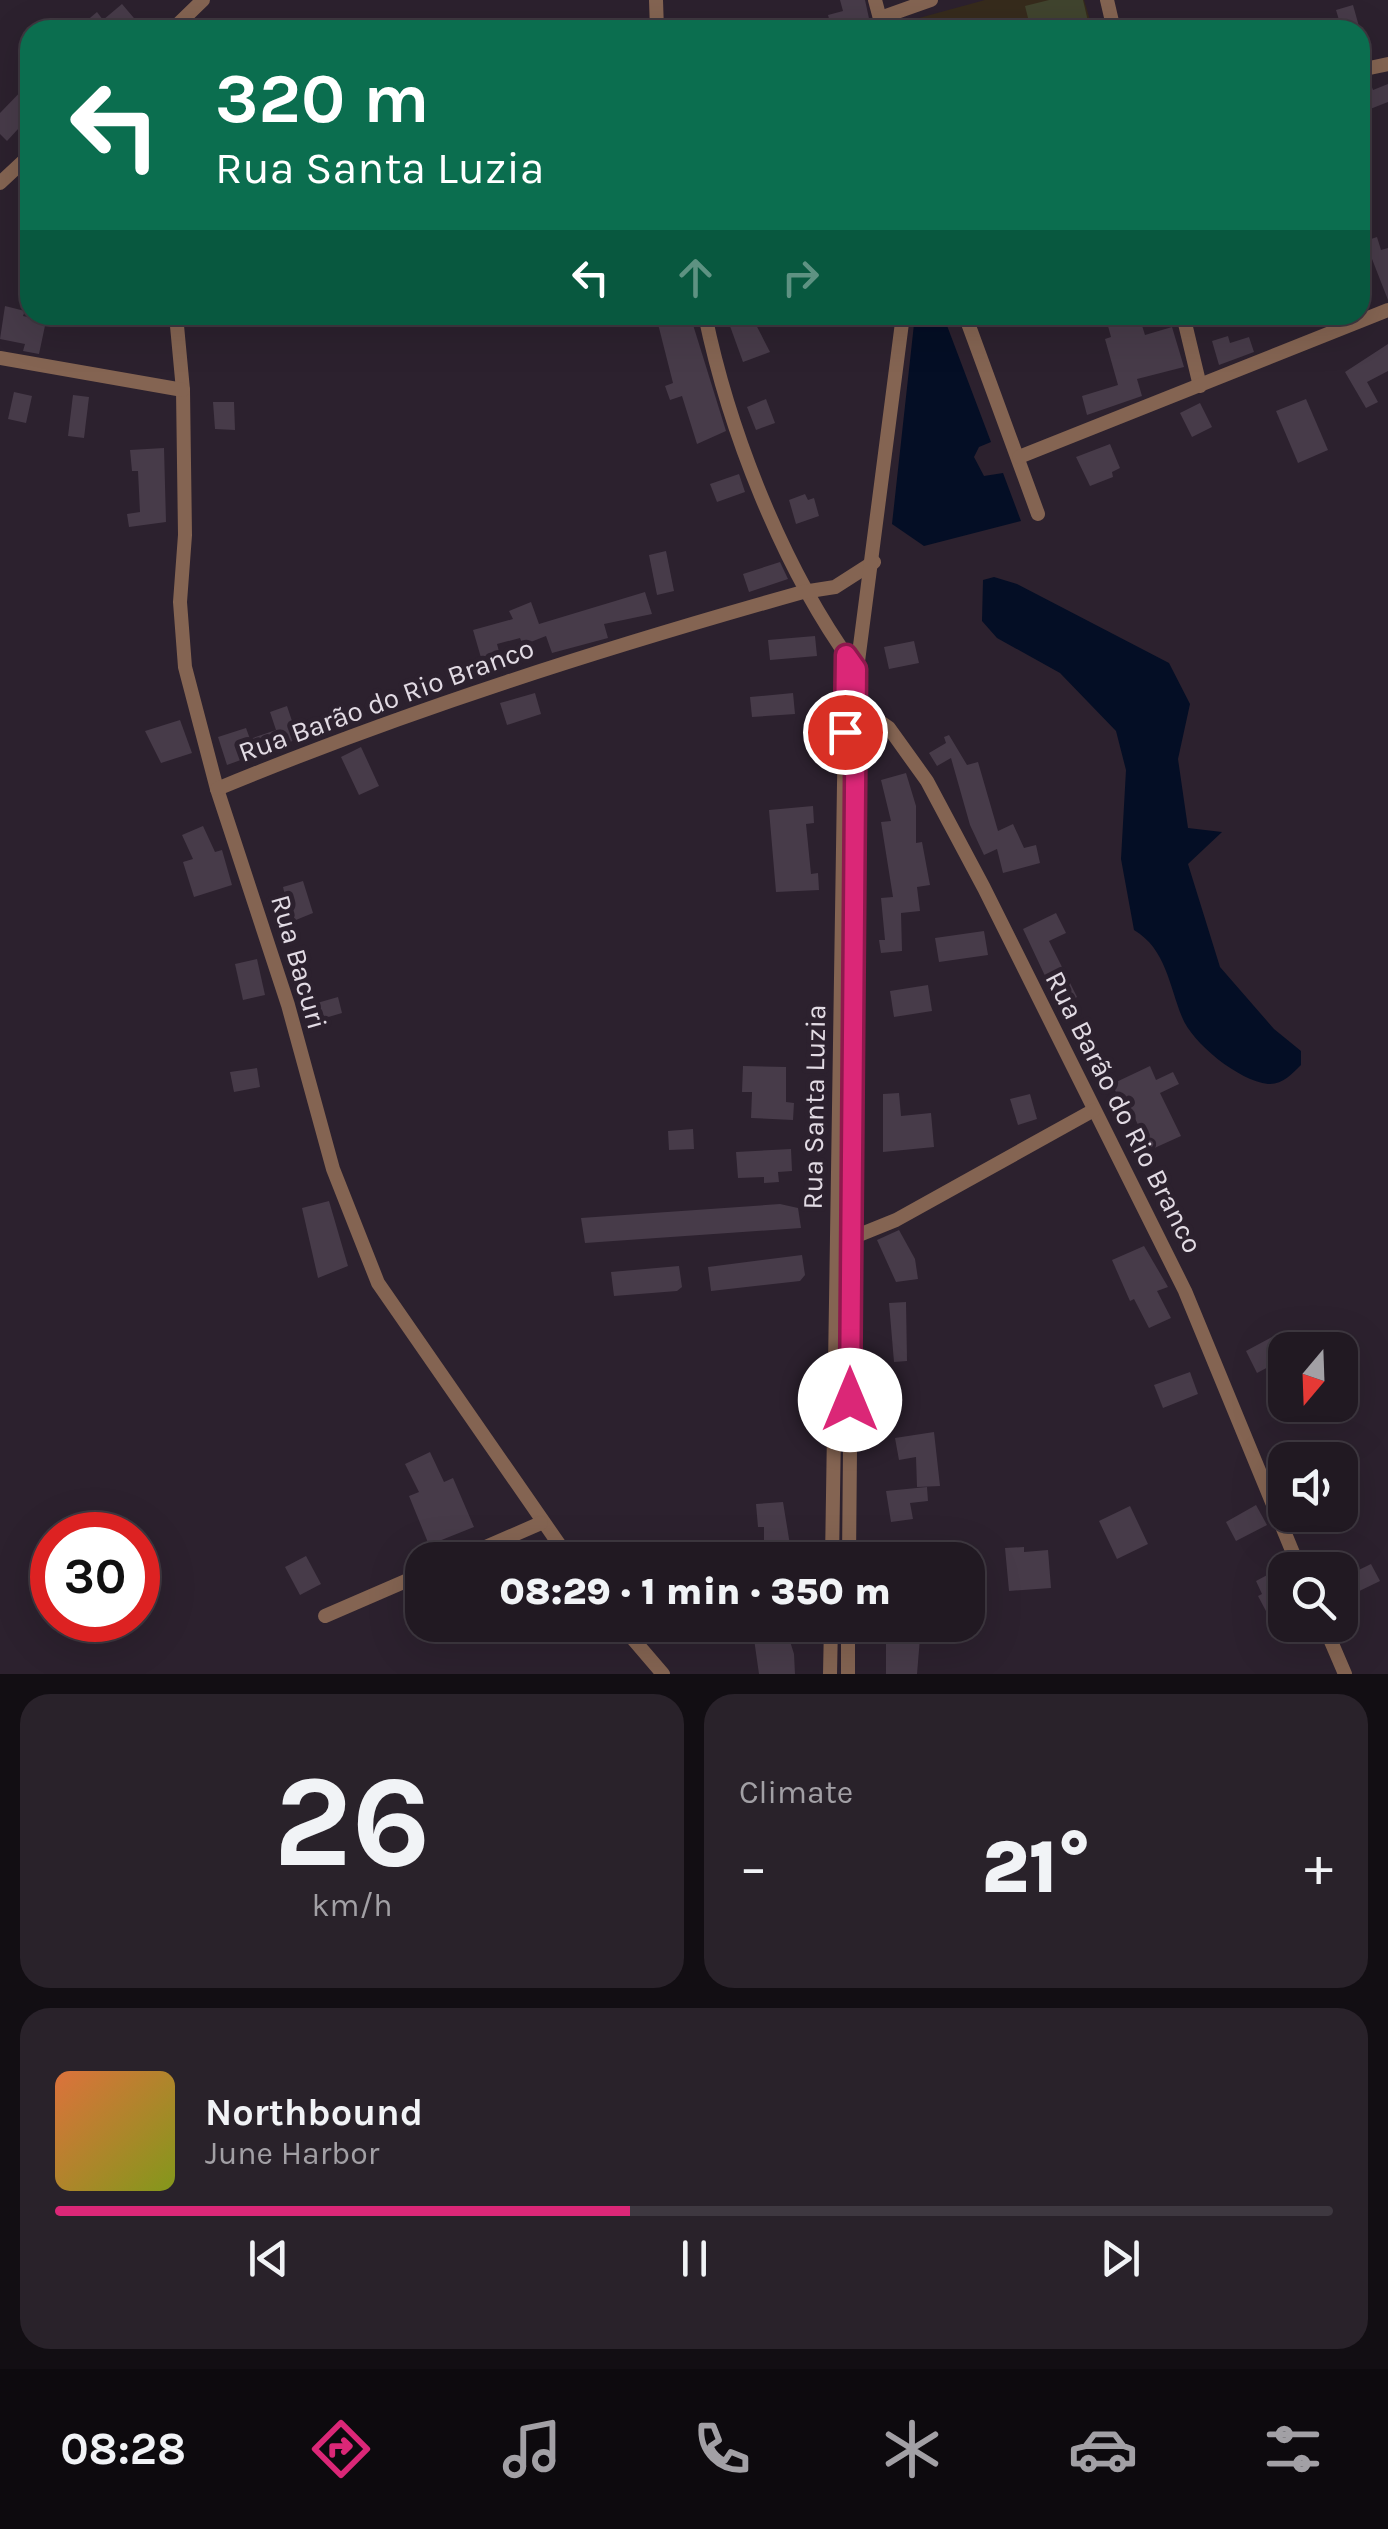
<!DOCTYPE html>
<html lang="en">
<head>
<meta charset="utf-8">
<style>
	:root { --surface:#211922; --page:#29222a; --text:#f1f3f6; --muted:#a2a0a5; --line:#3e3840; --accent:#db2777 }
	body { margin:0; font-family:Karla,sans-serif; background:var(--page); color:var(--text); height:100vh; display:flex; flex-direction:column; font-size:38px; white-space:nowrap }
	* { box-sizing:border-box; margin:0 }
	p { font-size:32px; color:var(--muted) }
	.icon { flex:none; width:55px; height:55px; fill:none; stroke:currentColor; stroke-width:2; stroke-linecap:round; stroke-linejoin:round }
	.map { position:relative; height:1674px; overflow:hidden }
	.panel { display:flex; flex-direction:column; gap:20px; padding:20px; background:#120e13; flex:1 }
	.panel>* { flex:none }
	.top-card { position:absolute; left:20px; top:20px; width:1350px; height:305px; border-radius:30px; box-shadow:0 10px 40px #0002,0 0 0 2px var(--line); background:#0b6e4f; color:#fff; overflow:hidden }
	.needle { width:65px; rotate:199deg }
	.buttons { position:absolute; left:1268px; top:1332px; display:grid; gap:20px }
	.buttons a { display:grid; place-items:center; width:90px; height:90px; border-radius:20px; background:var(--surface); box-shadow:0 10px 40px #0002,0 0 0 2px var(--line); font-size:50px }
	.speed { position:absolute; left:30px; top:1512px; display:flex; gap:20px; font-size:50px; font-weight:700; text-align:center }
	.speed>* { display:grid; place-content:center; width:130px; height:130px; border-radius:50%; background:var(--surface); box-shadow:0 10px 40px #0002,0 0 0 2px var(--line); line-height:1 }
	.speed .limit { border:15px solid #d22; background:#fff; color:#111 }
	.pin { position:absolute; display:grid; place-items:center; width:85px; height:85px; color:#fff; margin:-42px; border:5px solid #fff; border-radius:50%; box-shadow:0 2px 10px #0007 }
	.me { position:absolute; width:110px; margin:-55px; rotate:0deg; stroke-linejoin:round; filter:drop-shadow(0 0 8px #0008) }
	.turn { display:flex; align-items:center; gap:35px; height:210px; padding:0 30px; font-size:45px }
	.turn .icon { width:130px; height:130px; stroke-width:2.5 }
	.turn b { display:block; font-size:70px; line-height:85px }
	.lanes { display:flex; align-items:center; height:95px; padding:0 30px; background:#0003; justify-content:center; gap:50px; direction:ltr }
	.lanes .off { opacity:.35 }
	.big { font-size:75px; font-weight:800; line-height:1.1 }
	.panel .card { flex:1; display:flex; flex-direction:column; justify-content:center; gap:15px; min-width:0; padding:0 35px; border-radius:30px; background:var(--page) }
	.panel .dial { align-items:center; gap:0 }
	.dial b { font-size:130px; line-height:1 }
	.song { display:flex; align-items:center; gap:30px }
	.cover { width:120px; height:120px; border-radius:15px; background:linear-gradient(135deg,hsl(20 70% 55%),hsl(70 70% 35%)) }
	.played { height:10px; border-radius:5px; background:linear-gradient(90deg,var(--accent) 45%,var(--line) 45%) }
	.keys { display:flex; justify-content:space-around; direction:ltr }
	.heat { display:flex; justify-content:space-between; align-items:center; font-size:55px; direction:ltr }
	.panel .tiles { flex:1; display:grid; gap:20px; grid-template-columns:1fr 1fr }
	.card:last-child { grid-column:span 2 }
	.trip { position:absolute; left:405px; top:1542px; width:580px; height:100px; border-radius:30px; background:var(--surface); box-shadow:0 10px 40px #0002,0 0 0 2px var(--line); font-weight:800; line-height:100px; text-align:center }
	.dock { display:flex; height:160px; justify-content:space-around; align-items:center; background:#0d0a0e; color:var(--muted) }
	.dock .icon { width:70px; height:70px }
	.dock .current { color:var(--accent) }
	.dock b { font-size:45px; color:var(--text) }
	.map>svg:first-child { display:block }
	.education { fill:#362b1c }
	.green { fill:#40442e }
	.water { fill:#040e25 }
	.building { fill:#473b49 }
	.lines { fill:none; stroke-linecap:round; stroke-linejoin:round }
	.street { stroke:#846452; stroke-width:14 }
	.route-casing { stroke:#8e194d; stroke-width:25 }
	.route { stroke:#db2777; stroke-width:18 }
	.labels { text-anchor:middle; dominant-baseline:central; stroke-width:10; stroke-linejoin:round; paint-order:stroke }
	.street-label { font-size:28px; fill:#e2dbe4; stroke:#2c212e }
</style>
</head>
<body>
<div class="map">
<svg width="1388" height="1674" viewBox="0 0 1388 1674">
	<rect width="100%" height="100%" fill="#2c212e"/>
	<polygon class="education" points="985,0 1084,0 1093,30 899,30 897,24"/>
	<polygon class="green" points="1049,0 1083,0 1090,30 1031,30 1025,6"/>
	<g class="water">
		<polygon points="915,315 943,315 991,442 979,447 974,457 984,476 1003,473 1021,521 924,546 892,524"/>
		<path d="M994,577L1017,584L1169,663L1190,704L1178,759L1188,828L1222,832L1188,864L1220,967L1274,1029L1301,1051V1065C1292,1074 1282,1085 1268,1084C1239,1081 1192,1043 1182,1017C1169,985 1166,949 1134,930L1121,859L1126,770L1116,731L1060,673L997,638L982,621L983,580Z"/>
	</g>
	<g class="building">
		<polygon points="840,0 865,0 870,23 832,30 828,15 843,11"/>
		<polygon points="122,4 139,24 132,30 91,30 84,23 97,12 103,20"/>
		<polygon points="1353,5 1360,30 1316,30 1339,20 1336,10"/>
		<polygon points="1369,79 1373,90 1388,84 1388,102 1360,113 1360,80"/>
		<polygon points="30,82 30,116 7,141 0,134 0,113"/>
		<polygon points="1377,237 1381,250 1388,248 1388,300 1365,241"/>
		<polygon points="5,306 25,311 23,316 46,321 39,354 23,351 25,344 0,339"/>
		<polygon points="674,315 690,315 726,431 697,444 682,396 670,400 665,386 673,383 657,320"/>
		<polygon points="726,315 751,315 770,352 743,362"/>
		<polygon points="1139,316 1145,335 1172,327 1184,367 1137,379 1142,396 1087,415 1082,396 1118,385 1105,339 1111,337 1108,326"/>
		<polygon points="1228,336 1230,343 1249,337 1254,352 1219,365 1212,341"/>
		<polygon points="1388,344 1388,371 1367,382 1378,402 1366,408 1345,372"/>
		<polygon points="14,392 32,396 26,423 8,419"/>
		<polygon points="73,395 89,397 84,438 68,436"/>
		<polygon points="766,399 775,423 756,430 747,407"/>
		<polygon points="1306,399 1328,450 1298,463 1276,411"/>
		<polygon points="213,402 234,402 235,430 215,429"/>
		<polygon points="1200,403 1212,427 1192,437 1180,413"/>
		<polygon points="1110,444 1120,468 1112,472 1113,477 1090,486 1076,457"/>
		<polygon points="164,448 166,522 129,527 127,514 140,512 138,471 132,471 130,450"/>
		<polygon points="739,474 745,492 717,502 710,484"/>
		<polygon points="805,494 808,500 814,498 819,516 796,524 789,500"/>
		<polygon points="666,551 674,591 657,595 649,555"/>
		<polygon points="780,562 788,579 749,592 743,574"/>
		<polygon points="645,592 652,614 604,624 608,638 552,653 546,636 523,645 520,638 497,644 502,663 484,668 473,630 513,619 509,611 531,602 539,624"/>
		<polygon points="815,636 817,656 770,660 768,640"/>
		<polygon points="914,641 919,663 889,669 884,647"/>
		<polygon points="535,693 541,714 507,725 500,703"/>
		<polygon points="793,693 795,714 752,717 750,697"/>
		<polygon points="287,706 298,739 227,765 218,737 246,728 250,739 276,730 270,712"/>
		<polygon points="180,720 192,753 161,763 145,731"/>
		<polygon points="949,735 967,765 978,762 998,831 1013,824 1024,848 1036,845 1040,863 1003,873 997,849 984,855 970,825 951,758 937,766 929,753 946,743 944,737"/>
		<polygon points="361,747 379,786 359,795 341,757"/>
		<polygon points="906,773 916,806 916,843 922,842 930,885 917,887 920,911 901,913 902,951 881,953 879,940 885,940 881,898 893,897 881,822 891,821 881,780"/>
		<polygon points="813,806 814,823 806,824 811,874 818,873 819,890 776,892 769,810"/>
		<polygon points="203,826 215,852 222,850 232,885 194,897 183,862 193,859 182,835"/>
		<polygon points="303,881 313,913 291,922 283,887"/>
		<polygon points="1056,913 1066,933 1049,941 1077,997 1065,1004 1051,976 1046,978 1023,929"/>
		<polygon points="984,931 988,955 939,962 935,938"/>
		<polygon points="257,959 265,995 243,1000 235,964"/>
		<polygon points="928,985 932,1011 894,1017 890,991"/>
		<polygon points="338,997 342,1013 308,1023 303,1007"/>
		<polygon points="743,1066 786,1067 786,1102 794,1103 793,1120 751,1118 752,1092 742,1092"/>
		<polygon points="1150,1066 1156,1080 1173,1072 1179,1084 1160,1093 1181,1136 1150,1150 1130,1108 1125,1110 1112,1084"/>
		<polygon points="257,1068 260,1087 234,1092 230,1072"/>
		<polygon points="899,1093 901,1116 931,1113 934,1147 883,1152 883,1094"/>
		<polygon points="1030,1094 1037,1119 1018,1125 1010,1099"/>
		<polygon points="693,1129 694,1149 669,1150 668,1131"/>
		<polygon points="791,1149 792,1171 778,1172 779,1182 764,1183 764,1177 738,1178 736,1152"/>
		<polygon points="329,1201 348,1266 318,1278 302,1208"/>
		<polygon points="780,1204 798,1208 801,1228 585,1243 581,1218"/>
		<polygon points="899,1230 915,1259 918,1279 896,1282 877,1240"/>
		<polygon points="1144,1246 1168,1287 1157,1291 1171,1318 1149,1328 1134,1299 1130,1301 1112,1260"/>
		<polygon points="802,1255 805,1275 800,1281 711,1291 708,1267"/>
		<polygon points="679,1266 682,1287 677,1291 614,1296 611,1272"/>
		<polygon points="906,1302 907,1361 894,1362 889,1303"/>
		<polygon points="1274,1336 1285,1358 1257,1373 1246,1351"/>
		<polygon points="1190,1372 1198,1394 1163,1408 1154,1385"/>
		<polygon points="934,1432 940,1486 917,1487 916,1457 899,1460 895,1438"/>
		<polygon points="430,1452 444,1482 453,1478 474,1527 429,1545 409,1496 419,1492 405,1464"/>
		<polygon points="927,1487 928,1501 910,1503 913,1519 891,1522 886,1491"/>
		<polygon points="783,1502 791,1551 764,1551 764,1527 758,1527 756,1504"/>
		<polygon points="1256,1505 1267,1525 1236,1541 1226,1522"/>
		<polygon points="1130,1506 1148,1544 1117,1559 1099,1521"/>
		<polygon points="1024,1547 1024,1552 1048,1550 1051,1588 1009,1591 1005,1548"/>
		<polygon points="306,1556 321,1584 300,1595 285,1567"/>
		<polygon points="1371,1564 1380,1581 1347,1597 1340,1579"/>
		<polygon points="1273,1572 1285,1593 1285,1633 1273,1610 1267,1613 1258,1596 1262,1594 1256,1581"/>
		<polygon points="752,1625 781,1625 782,1639 789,1638 794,1654 795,1674 759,1674"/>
		<polygon points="886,1635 920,1638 917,1674 886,1674"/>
	</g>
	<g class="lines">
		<g class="street">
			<polyline points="656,0 657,30"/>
			<polyline points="875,0 883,30"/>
			<polyline points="1107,0 1114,30"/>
			<polyline points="880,18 931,0"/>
			<polyline points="172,30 203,0"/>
			<polyline points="1360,70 1388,64"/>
			<polyline points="0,183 30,155"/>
			<polyline points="176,315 183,390 185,535 180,602 185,667 217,789 288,1005 333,1169 378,1283 570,1560"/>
			<path d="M705,315C729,431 782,566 851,662"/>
			<polyline points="965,315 1038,514"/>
			<polyline points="1183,315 1200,386"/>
			<polyline points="0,358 183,390"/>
			<polyline points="1019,457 1388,310"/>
			<polyline points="856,705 889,728 927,781 984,888 1185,1291 1300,1570"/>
			<path d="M217,789C408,710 604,648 803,592L835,587L874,562"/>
			<polyline points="849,1239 896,1220 1094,1110"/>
			<polyline points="456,1560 541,1523"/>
			<polyline points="832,1560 846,655"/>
			<polyline points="849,1560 857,669 903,315"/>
			<polyline points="325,1616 422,1574"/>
			<polyline points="621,1625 663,1674"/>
			<polyline points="1324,1625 1345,1674"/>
			<polyline points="830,1674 831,1625"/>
			<polyline points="848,1674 848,1625"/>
		</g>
	</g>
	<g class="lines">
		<g class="route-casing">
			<polyline id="route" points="845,732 846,655 856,669 850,1400"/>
		</g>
		<use href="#route" class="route"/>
	</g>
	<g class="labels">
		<g class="street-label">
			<text transform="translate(386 700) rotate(-20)">Rua Barão do Rio Branco</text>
			<text transform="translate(299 962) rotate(74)">Rua Bacuri</text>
			<text transform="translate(814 1107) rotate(-89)">Rua Santa Luzia</text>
			<text transform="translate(1124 1112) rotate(63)">Rua Barão do Rio Branco</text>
		</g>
	</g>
</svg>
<div class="buttons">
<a><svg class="needle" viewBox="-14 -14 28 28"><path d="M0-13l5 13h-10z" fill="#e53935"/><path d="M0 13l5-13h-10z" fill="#a2a0a5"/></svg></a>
<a><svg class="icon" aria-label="sound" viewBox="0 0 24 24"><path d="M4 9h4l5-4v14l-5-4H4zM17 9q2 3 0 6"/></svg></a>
<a><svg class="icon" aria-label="search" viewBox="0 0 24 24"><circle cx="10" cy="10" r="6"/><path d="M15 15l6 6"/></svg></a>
</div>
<div class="speed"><div class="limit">30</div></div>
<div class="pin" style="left:845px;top:732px;background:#d93025"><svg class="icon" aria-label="arrive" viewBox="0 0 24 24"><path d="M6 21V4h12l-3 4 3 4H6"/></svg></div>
<svg class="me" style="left:850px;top:1400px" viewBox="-20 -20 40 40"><circle r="19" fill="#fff"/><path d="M0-13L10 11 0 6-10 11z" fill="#db2777"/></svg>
<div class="trip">08:29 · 1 min · 350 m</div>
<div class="top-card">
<div class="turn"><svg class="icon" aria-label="left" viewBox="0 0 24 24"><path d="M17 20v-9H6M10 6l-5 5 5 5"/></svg><div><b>320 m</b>Rua Santa Luzia</div></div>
<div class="lanes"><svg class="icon" aria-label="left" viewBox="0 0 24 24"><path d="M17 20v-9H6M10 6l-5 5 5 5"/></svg><svg class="icon off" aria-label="ahead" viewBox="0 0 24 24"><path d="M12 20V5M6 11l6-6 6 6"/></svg><svg class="icon off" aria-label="right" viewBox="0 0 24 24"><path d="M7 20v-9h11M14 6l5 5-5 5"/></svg></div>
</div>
</div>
<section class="panel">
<div class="tiles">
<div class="card dial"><b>26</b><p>km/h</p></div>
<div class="card"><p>Climate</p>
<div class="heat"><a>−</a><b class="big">21°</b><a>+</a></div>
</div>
<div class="card">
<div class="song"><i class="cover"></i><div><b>Northbound</b><p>June Harbor</p></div></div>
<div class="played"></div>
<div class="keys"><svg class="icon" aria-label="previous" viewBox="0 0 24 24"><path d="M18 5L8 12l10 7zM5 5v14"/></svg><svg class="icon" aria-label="pause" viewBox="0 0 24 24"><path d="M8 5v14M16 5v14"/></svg><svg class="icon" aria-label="next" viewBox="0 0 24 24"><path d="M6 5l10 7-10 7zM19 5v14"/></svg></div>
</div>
</div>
</section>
<nav class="dock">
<b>08:28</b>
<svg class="icon current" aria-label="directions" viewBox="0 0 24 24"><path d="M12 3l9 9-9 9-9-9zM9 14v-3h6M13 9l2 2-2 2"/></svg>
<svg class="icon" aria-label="music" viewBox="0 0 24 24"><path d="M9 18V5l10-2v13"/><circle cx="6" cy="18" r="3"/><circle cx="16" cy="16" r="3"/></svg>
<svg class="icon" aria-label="phone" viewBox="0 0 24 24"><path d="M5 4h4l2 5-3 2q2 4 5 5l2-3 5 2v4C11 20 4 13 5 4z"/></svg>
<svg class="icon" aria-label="climate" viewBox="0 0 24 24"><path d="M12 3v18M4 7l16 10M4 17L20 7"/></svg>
<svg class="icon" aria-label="car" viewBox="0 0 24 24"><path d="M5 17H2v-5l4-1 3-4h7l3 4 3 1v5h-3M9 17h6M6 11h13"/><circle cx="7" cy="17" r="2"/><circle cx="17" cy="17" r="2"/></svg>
<svg class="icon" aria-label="filters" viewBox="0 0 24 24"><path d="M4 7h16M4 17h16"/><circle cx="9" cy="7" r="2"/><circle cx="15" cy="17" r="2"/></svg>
</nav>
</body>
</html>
